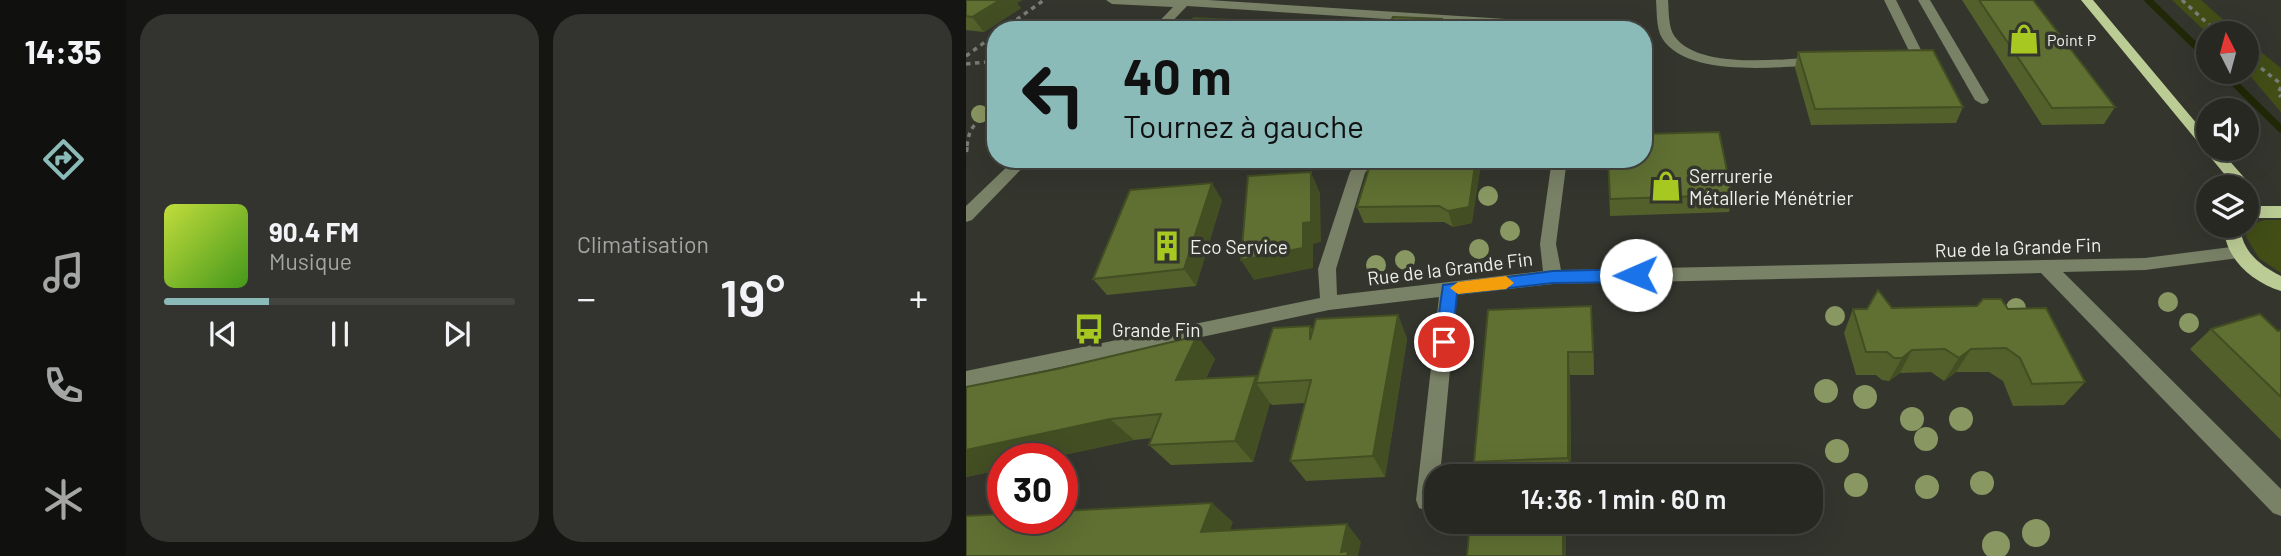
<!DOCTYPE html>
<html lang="fr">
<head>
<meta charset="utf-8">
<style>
	:root { --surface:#272822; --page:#33342f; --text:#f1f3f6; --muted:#a4a6a5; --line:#434440; --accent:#8bbbb9 }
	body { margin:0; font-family:Barlow,sans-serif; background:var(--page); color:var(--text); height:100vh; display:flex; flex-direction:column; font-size:26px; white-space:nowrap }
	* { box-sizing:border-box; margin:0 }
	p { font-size:23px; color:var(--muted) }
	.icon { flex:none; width:38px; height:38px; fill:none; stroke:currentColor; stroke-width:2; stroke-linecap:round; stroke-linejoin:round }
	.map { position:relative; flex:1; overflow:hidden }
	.sheet { display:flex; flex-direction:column; gap:14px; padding:14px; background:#151613; width:840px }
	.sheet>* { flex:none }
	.hud { position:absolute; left:21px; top:21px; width:665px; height:147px; border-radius:28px; box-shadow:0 7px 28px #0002,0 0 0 2px var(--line); background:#8bbbb9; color:#111; overflow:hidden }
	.needle { width:46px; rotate:354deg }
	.buttons { position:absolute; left:1230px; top:21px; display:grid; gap:14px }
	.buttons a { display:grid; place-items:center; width:63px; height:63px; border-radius:50%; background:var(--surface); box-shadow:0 7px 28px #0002,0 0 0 2px var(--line); font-size:35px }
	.speed { position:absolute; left:21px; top:443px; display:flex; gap:14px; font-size:35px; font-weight:700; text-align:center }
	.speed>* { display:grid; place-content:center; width:91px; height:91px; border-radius:50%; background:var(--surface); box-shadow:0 7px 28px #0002,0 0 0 2px var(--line); line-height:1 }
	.speed .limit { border:10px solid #d22; background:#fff; color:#111 }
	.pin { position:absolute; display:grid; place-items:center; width:60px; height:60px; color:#fff; margin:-30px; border:4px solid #fff; border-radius:50%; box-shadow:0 2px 7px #0007 }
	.me { position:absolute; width:77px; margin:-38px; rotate:269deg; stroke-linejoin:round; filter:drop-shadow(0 0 5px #0008) }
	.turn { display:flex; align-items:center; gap:24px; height:147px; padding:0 21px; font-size:32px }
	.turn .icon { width:91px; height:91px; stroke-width:2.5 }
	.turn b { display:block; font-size:49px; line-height:60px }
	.big { font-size:52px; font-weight:600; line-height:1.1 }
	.sheet .card { flex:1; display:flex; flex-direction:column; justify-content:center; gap:10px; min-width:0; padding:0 24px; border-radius:28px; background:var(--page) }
	.song { display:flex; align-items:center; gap:21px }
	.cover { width:84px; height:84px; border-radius:10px; background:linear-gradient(135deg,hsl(70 70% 55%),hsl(100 70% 35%)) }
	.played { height:7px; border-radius:4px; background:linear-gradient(90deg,var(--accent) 30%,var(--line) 30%) }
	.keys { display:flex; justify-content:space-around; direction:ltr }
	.heat { display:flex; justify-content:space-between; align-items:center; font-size:38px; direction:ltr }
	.sheet .tiles { flex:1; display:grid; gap:14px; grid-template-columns:repeat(2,1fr) }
	.trip { position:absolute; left:458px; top:464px; width:399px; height:70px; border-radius:28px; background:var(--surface); box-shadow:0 7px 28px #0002,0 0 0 2px var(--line); font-weight:600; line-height:70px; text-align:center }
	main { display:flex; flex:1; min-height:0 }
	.tabs { display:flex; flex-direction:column; width:126px; justify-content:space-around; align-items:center; background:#10100e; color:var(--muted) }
	.tabs .icon { width:49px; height:49px }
	.tabs .current { color:var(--accent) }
	.tabs b { font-size:32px; color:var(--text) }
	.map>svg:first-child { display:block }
	.green { fill:#424e16 }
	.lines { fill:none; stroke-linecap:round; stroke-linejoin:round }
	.stream { stroke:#202807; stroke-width:7 }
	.path-far1 { stroke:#7a7c76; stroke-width:3.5; stroke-dasharray:4.5 4.5; stroke-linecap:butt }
	.path { stroke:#7a7c76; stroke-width:4.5; stroke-dasharray:5 5; stroke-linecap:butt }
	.minor { fill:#798166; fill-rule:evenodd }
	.major { fill:#bccc95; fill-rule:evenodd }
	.tree { fill:#899762 }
	.wall { fill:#53602b }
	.shaded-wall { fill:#434e23 }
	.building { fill:#607032; stroke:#434e23; stroke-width:2 }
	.route { fill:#1a73e8; stroke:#114b97; stroke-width:2 }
	.slow { fill:#f59e0b }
	.labels { text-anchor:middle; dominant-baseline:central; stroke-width:7; stroke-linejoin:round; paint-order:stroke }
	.far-poi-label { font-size:16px; fill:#eef0eb; stroke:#34362e; text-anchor:start }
	.poi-label { font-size:19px; fill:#eef0eb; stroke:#34362e; text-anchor:start }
	.street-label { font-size:19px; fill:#eef0eb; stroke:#34362e }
</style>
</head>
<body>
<main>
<nav class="tabs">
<b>14:35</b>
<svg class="icon current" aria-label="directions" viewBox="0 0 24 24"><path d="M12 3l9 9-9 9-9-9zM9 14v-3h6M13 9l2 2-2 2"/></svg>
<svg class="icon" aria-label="music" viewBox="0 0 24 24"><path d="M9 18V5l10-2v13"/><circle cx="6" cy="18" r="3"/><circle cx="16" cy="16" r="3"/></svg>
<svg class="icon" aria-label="phone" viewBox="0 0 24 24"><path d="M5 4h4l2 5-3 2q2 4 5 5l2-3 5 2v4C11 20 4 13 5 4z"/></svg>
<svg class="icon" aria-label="climate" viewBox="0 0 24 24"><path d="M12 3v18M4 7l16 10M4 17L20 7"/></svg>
</nav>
<section class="sheet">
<div class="tiles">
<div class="card">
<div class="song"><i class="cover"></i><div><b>90.4 FM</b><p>Musique</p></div></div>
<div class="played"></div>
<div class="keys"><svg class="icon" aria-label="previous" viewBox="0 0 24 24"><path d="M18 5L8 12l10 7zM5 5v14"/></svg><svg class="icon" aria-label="pause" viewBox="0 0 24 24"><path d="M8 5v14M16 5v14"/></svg><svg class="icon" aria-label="next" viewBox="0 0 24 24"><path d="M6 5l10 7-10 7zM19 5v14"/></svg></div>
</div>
<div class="card"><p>Climatisation</p>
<div class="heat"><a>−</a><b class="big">19°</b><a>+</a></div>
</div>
</div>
</section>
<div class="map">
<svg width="1315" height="556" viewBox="0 0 1315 556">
	<rect width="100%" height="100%" fill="#34362e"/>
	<g class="green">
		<polygon points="1206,0 1235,0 1272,33 1242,34"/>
		<polygon points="1281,41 1315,68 1315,112 1281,72"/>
		<path d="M1299,220H1315V273L1293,258L1280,237C1282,225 1288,223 1299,220Z"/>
	</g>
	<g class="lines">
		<g class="stream">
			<polyline points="1182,0 1242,58"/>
			<polyline points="1257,72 1315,129"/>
		</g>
		<g class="path-far1">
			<polyline points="1216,0 1252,33"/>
			<polyline points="36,30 78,0"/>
			<polyline points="0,56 30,34"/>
			<polyline points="1281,57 1315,84"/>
			<polyline points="0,64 30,61"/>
			<polyline points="1315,87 1312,93 1315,97"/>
			<path d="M1,146C3,125 12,120 30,110"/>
		</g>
		<polyline class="path" points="0,152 1,144"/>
		<g class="minor">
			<polygon points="140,0 242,0 556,20 589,30 221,6 198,30 185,30 207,7 146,4"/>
			<path d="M690,0H702C703,11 702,28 709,37C734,70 816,59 853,57L860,61L853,65C813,67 720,78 696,38C690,28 691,12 690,0Z"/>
			<path d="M918,0H930L957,54C950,63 936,69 926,60L944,53Z"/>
			<polygon points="952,0 964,0 1023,100 1021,103 1016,104 1009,100"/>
			<polygon points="49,159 65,159 6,220 0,222 0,206"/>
			<polygon points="394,159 410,159 399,173 370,269 371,295 577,271 574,244 586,159 601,159 590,244 595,270 1179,258 1273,246 1279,248 1281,252 1279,256 1273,258 1179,270 1097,272 1315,489 1315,516 1307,513 1075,273 587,284 491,295 474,476 471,476 469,508 461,511 453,508 450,500 473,297 363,310 0,387 0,371 354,298 352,269 384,172"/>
		</g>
		<g class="major">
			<polygon points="1115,0 1127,0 1242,137 1242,149 1253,149 1283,183 1285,187 1283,191 1281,187 1269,187"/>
			<rect x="1281" y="206" width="34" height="12"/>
			<path d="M1258,226H1274C1276,251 1293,265 1315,276V291C1286,282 1258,258 1258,226Z"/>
		</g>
	</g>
	<g class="tree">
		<circle cx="14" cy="114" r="9"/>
		<circle cx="522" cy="196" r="10"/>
		<circle cx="544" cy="231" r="10"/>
		<circle cx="513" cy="249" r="10"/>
		<circle cx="439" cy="260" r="10"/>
		<circle cx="410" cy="265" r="10"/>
		<circle cx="1202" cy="302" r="10"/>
		<circle cx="1050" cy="308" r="10"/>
		<circle cx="869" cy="316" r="10"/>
		<circle cx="1223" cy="323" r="10"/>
		<circle cx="860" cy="391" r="12"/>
		<circle cx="899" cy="397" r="12"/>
		<circle cx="946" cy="419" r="12"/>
		<circle cx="995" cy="419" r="12"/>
		<circle cx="960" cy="439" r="12"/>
		<circle cx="871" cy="451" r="12"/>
		<circle cx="1016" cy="483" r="12"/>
		<circle cx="890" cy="485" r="12"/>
		<circle cx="961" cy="487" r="12"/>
		<circle cx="1070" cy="533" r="14"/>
		<circle cx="1030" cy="545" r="14"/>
	</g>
	<g class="wall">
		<polygon points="0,0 51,3 55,8 18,32 0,30"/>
		<polygon points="996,0 1067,0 1149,107 1138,124 1076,125"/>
		<polygon points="832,52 997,107 990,123 845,125 829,68"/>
		<polygon points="295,159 353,159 353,165 295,160"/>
		<polygon points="406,159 506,223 487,227 478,222 398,223 391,207"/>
		<polygon points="642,159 766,195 763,212 644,216"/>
		<polygon points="256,200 230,286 141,295 127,279"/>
		<polygon points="926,308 1042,309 1119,382 1098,405 1047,406 1037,381 1023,372 990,372 978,381 965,372 934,373 923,381 916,380 910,375 890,375 878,333 887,309"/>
		<polygon points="522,310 627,329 628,375 604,375 605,476 513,476 508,462"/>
		<polygon points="432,315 441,339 419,477 340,481 324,461 339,403 306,405 304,403 287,462 205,465 183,445 186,438 168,440 83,458 37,458 37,469 0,477 0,387 91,369 231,336 249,359 240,378 290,376 291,378 307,328 344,326 347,331 350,319"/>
		<polygon points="1245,329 1312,331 1315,330 1315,440 1224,349"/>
	</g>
	<g class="shaded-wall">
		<polygon points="34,0 57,0 51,3 55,8 18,32 6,17"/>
		<polygon points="510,159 516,159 506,223 487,227 482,211"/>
		<polygon points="345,172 354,193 355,242 347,244 347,268 288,280 275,260"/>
		<polygon points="246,183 256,200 230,286 218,269"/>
		<polygon points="432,315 441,339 419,477 407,456"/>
		<polygon points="231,336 249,359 229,401 210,380"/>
		<polygon points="1005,349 990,372 978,381 993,358"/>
		<polygon points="946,350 934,373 923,381 936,358"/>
		<polygon points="602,352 604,375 605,476 602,458"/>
		<polygon points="290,376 295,383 290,383 304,403 287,462 269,441"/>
		<polygon points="144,419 168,440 83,458 37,458 37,469 0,477 0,450"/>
		<polygon points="246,503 267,522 257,550 235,532"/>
		<rect x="597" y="522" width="3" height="34"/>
		<polygon points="381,524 395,542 392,556 379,556 375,552"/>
	</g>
	<g class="building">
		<polygon points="0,0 34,0 6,17 0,16"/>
		<polygon points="1013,0 1067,0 1149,107 1086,108"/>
		<polygon points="427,17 476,19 475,23 542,27 541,30 420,30"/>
		<polygon points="228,18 373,26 371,30 216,30"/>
		<polygon points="967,50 997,107 849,109 832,52"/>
		<polygon points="753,132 766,195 644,199 642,159 677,159 677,134"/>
		<polygon points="406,159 510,159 503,207 482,211 473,206 391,207"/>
		<polygon points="345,172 345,222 337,223 337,248 275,260 282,176"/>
		<polygon points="246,183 218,269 127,279 164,190"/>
		<polygon points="912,290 926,308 1011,306 1017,299 1035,299 1042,309 1080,308 1119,382 1066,384 1054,358 1040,348 1005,349 993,358 979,349 946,350 936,358 928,358 921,352 900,352 887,309 901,309"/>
		<polygon points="625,306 627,352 602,352 602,458 508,462 522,310"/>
		<polygon points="1294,314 1312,331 1315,330 1315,397 1245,329"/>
		<polygon points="432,315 407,456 324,461 345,380 290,383 307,328 344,326 344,340 350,319"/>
		<polygon points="231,336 210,380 290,376 269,441 183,445 195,414 144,419 0,450 0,387 91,369"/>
		<polygon points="246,503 235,532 381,524 375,552 382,551 381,556 0,556 0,516 37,514 37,518 96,518 96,511"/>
		<polygon points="504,522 597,522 597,556 501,556"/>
	</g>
	<polygon class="route" points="670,269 678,275 670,282 587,283 491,294 486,342 484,347 472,347 469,342 477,285 587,271"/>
	<polygon class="slow" points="540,276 548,283 540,289 492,294 484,288 492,282"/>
	<defs>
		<g id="shop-bare" transform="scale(2.415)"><path d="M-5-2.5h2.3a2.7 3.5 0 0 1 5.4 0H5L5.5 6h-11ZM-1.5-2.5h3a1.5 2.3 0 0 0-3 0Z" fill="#a7c820" stroke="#34362e" stroke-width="2.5" paint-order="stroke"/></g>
		<g id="building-bare" transform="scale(2.415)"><path d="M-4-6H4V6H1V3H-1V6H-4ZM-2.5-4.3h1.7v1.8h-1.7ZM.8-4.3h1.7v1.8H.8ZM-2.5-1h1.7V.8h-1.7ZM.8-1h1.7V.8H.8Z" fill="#a7c820" stroke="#34362e" stroke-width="2.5" paint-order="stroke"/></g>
		<g id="bus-bare" transform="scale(2.415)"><path d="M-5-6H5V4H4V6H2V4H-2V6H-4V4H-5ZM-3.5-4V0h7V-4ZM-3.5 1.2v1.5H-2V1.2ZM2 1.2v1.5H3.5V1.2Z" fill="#a7c820" stroke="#34362e" stroke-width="2.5" paint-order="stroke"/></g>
	</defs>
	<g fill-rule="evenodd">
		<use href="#shop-bare" x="1058" y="39"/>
		<use href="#shop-bare" x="700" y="186"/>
		<use href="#building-bare" x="201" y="246"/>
		<use href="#bus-bare" x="123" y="329"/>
	</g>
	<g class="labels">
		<g class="far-poi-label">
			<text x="1081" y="39">Point P</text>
		</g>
		<g class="poi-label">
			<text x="723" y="175">Serrurerie<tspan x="723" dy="22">Métallerie Ménétrier</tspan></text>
			<text x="224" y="246">Eco Service</text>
			<text x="146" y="329">Grande Fin</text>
		</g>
		<g class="street-label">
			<text transform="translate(1052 247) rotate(-2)">Rue de la Grande Fin</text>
			<text transform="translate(484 268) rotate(-7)">Rue de la Grande Fin</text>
		</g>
	</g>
</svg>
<div class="buttons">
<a><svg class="needle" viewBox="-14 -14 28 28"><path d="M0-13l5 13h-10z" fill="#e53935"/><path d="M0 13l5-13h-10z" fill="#a4a6a5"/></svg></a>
<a><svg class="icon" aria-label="sound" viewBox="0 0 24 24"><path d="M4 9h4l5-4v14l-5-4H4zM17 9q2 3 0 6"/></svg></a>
<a><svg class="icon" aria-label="layers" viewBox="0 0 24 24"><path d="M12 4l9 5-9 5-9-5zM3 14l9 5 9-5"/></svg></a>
</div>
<div class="speed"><div class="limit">30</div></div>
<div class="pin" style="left:478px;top:342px;background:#d93025"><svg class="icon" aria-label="arrive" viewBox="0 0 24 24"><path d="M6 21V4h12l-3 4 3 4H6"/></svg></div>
<svg class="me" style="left:670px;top:275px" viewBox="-20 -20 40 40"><circle r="19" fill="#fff"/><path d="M0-13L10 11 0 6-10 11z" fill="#1a73e8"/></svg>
<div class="trip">14:36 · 1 min · 60 m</div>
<div class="hud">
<div class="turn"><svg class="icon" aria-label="left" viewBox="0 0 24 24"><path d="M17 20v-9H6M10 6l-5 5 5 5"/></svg><div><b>40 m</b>Tournez à gauche</div></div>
</div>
</div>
</main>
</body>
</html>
